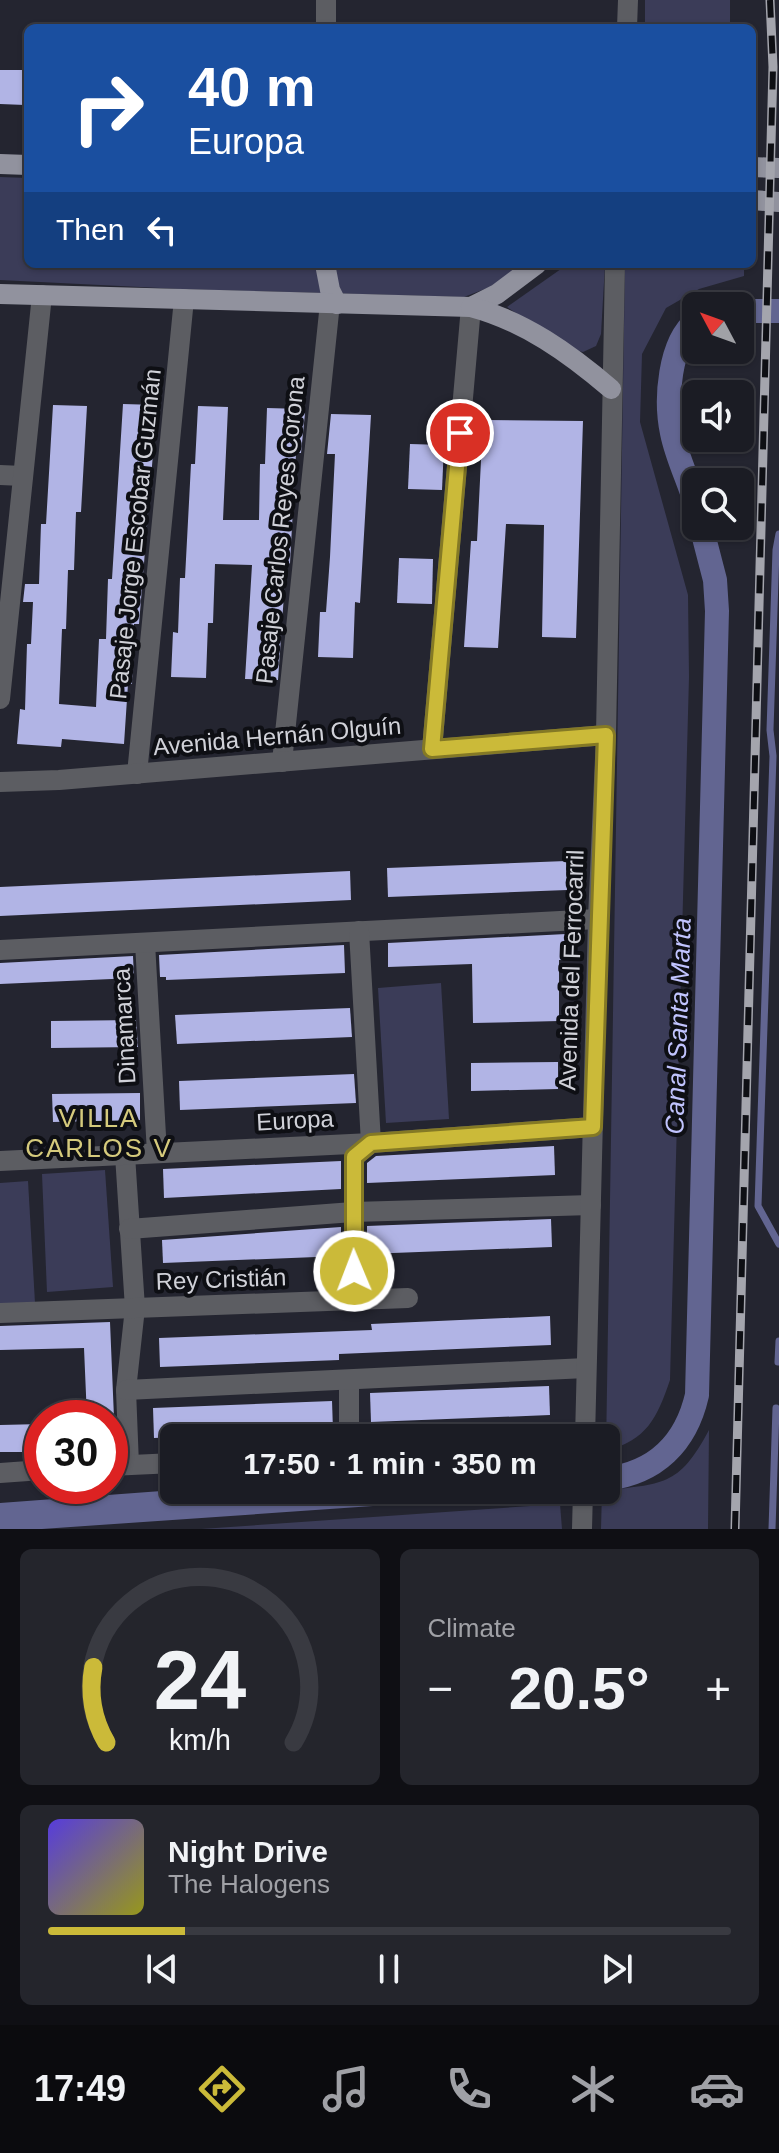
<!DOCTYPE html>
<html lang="en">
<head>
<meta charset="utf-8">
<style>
	:root { --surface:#1b1c24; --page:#24252c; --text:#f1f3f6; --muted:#a0a1a6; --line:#393a41; --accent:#cbba39 }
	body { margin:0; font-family:Arial,sans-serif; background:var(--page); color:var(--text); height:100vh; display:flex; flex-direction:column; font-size:30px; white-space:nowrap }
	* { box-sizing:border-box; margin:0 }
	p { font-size:26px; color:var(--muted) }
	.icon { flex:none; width:44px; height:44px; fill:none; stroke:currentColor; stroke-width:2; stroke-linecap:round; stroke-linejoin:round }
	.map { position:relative; height:1529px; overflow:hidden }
	.drawer { display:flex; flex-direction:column; gap:20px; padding:20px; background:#0f0f14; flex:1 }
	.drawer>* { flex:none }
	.banner { position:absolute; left:24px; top:24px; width:732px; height:244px; border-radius:12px; box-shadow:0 2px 6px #0004,0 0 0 2px var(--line); background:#1a4fa0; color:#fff; overflow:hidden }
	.needle { width:52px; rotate:311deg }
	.buttons { position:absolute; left:682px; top:292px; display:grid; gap:16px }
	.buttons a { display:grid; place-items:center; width:72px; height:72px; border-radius:12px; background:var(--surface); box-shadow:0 2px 6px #0004,0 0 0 2px var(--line); font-size:40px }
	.speed { position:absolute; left:24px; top:1400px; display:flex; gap:16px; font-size:40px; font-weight:700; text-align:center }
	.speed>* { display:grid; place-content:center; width:104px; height:104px; border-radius:50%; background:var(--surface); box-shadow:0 2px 6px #0004,0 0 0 2px var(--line); line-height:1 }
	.speed .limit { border:12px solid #d22; background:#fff; color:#111 }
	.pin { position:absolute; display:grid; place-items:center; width:68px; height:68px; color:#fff; margin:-34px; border:4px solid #fff; border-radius:50%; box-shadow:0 2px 8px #0007 }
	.me { position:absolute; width:88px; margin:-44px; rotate:359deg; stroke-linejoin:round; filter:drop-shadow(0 0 6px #0008) }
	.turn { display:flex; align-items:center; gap:28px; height:168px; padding:0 32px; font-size:36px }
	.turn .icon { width:104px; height:104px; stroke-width:2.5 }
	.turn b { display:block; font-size:56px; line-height:68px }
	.then { display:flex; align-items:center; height:76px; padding:0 32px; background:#0003; gap:16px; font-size:30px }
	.big { font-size:60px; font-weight:700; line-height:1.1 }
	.drawer .card { flex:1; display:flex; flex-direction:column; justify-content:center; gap:12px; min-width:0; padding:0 28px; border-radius:12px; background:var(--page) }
	.drawer .dial { align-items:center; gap:0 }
	.dial svg { height:208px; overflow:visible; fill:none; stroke:var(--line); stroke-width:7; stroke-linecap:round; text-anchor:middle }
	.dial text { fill:var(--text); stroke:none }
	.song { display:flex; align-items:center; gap:24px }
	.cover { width:96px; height:96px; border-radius:12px; background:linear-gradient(135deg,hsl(250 70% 55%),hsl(60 70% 35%)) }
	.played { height:8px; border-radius:4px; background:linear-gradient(90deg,var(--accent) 20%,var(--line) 20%) }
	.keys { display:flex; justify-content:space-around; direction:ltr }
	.heat { display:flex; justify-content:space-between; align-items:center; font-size:44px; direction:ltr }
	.drawer .tiles { flex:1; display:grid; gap:20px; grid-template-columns:1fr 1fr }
	.card:last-child { grid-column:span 2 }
	.trip { position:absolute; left:160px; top:1424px; width:460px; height:80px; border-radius:12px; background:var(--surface); box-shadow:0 2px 6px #0004,0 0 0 2px var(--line); font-weight:700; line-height:80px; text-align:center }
	.menu { display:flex; height:128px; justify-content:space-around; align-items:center; background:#0b0b0e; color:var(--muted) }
	.menu .icon { width:56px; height:56px }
	.menu .active { color:var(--accent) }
	.menu b { font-size:36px; color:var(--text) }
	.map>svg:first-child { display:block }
	.green { fill:#3b3c58 }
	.water { fill:#626591 }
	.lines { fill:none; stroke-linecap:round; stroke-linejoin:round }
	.stream { stroke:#626591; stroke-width:7 }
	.canal { stroke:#626591; stroke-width:24 }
	.building { fill:#b1b4e5 }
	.minor { stroke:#5c5d62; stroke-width:20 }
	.major { stroke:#91929e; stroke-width:20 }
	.rail-casing { stroke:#a4a5ad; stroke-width:9 }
	.rail { stroke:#0e0f14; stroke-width:6; stroke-dasharray:18; stroke-linecap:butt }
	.route-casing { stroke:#847925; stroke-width:20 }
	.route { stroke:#cbba39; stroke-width:14 }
	.labels { text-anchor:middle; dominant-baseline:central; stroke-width:8; stroke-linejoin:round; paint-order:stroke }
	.street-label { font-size:24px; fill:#d0d1d8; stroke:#0e0f14 }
	.water-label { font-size:26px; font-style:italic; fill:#c1c4fe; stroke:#0e0f14 }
	.neighbourhood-label { font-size:26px; letter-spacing:2px; fill:#d5ca7c; stroke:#0e0f14 }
</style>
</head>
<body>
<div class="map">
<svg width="779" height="1529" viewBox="0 0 779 1529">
	<rect width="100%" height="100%" fill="#242530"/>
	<g class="green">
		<rect x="645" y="0" width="85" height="28"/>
		<polygon points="0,177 28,178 28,264 524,264 490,287 464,297 180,289 0,280"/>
		<polygon points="568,264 605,264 601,334 596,346 583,352 570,349 507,307"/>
		<path d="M625,264H744V276L699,289L666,308L642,354L640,422L688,595L689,677L670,1380C657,1418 647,1440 606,1451Z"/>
		<polygon points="441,983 449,1119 386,1123 378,988"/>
		<polygon points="105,1170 113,1287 47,1292 42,1174"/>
		<polygon points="28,1181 35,1303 0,1305 0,1183"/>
		<path d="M709,1430L708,1529H601L602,1491C663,1483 678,1488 709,1430Z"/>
		<polygon points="560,1504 562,1529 201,1529"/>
	</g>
	<polygon class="water" points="175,1490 560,1490 560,1493 42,1529 0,1529 0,1503"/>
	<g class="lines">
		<g class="stream">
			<polyline points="779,534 776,550 770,730 773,756 758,1206 779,1244"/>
			<polyline points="778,1362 779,1341"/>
			<polyline points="772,1529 776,1408"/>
		</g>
		<g class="canal">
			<polyline points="740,311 779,311"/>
			<path d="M696,321C669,343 665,400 672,433C677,458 689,481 696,505"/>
			<path d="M606,1479C656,1473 686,1443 697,1395L717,611L715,580L701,526"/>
		</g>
	</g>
	<g class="building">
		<polygon points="0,70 26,70 25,105 0,104"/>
		<polygon points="123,404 157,405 139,624 134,624 132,684 128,684 124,744 62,739 61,747 17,744 20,709 25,710 27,644 31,644 33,602 23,602 25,584 39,584 41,524 46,524 53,405 87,406 81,512 76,512 74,570 68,570 66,629 62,629 59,704 96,707 99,639 106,639 108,579 112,579"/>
		<polygon points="198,406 228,407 223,520 259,520 260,464 265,464 267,408 302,409 301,413 305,413 301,453 296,453 290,563 286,566 278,680 245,679 252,565 215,564 213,623 208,623 206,678 171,677 173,632 178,633 180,578 185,578 191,464 195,464"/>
		<polygon points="331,414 371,415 360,603 355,602 353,658 318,657 320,612 326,612 330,557 335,454 327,454"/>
		<polygon points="483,420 583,421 576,638 542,637 544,525 506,524 498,648 464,647 471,541 477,541"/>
		<polygon points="410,444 444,445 442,490 408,489"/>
		<polygon points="399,558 433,559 432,604 397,603"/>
		<polygon points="566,861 567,890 388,897 387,868"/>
		<polygon points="350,871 351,900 0,916 0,887"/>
		<polygon points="566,934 568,960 559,960 559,1021 473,1023 472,964 388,967 388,943"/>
		<polygon points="344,945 345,973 166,980 166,977 160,977 159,955"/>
		<polygon points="133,956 134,978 0,984 0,963"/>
		<polygon points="350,1008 352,1037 177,1044 175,1015"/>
		<polygon points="136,1020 138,1047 51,1048 51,1021"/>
		<polygon points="558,1062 558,1089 471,1091 471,1063"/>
		<polygon points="354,1074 356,1103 180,1110 179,1081"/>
		<polygon points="140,1093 140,1120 53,1122 52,1094"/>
		<polygon points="554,1146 555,1175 367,1183 367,1163 376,1156"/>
		<polygon points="341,1161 341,1189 164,1198 163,1169"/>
		<polygon points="551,1219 552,1247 367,1254 367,1226"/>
		<polygon points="341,1227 341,1256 163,1263 162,1240"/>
		<polygon points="550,1316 551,1345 339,1354 339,1360 160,1367 159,1338 372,1330 371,1324"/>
		<polygon points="110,1322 114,1418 87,1418 84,1348 0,1350 0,1326"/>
		<polygon points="549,1386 550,1415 371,1422 370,1393"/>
		<polygon points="332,1401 333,1430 154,1438 153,1408"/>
		<polygon points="42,1424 42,1452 0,1452 0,1425"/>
	</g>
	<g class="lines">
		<g class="minor">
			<polyline points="326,28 326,0"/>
			<polyline points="627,28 628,0"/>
			<polyline points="0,475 23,476"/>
			<polyline points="0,699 42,295"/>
			<polyline points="432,749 471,307"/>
			<polyline points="282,762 330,303"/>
			<polyline points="137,774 184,299"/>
			<polyline points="0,782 59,780 606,735"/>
			<polyline points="145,943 157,1153"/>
			<polyline points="0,950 598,919"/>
			<polyline points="125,1155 135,1308 126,1390 129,1465"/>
			<polyline points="0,1161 371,1143 593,1127"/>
			<polyline points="129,1229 353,1212 591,1205"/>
			<polyline points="354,1300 354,1157 371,1143 359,931"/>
			<polyline points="0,1313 408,1298"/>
			<polyline points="349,1380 349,1438"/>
			<polyline points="126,1390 586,1368"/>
			<polyline points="585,1438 598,919 606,735 615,264"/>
			<polyline points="110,1466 174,1463"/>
			<polyline points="0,1473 42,1470"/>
			<polyline points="582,1529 583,1490"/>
		</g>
		<g class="major">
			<polyline points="0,164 28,165"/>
			<polyline points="752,167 779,168"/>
			<polyline points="752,200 779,202"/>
			<polyline points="325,264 330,290 337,304"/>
			<polyline points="0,294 471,307 497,294 537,264"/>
			<path d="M471,307C524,321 569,353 611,389"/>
		</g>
		<g class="rail-casing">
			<polyline id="rail" points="735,1529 773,67 770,0"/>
		</g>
		<use href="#rail" class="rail"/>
	</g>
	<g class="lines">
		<g class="route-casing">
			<polyline id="route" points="354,1271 354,1157 371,1143 593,1127 606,735 432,749 460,433"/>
		</g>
		<use href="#route" class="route"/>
	</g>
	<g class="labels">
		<g class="street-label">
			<text transform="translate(280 530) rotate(-84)">Pasaje Carlos Reyes Corona</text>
			<text transform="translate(135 534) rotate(-84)">Pasaje Jorge Escobar Guzmán</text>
			<text transform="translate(277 736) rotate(-5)">Avenida Hernán Olguín</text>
			<text transform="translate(571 970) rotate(-88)">Avenida del Ferrocarril</text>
			<text transform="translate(124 1026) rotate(-93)">Dinamarca</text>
			<text transform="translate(295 1120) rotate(-3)">Europa</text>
			<text transform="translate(221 1279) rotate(-2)">Rey Cristián</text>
		</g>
		<g class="water-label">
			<text transform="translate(678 1026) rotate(-88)">Canal Santa Marta</text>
		</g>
		<g class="neighbourhood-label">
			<text x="99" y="1118">VILLA<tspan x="99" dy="30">CARLOS V</tspan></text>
		</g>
	</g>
</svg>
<div class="buttons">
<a><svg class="needle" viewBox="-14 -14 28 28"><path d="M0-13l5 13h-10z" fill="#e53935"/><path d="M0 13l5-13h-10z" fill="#a0a1a6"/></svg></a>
<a><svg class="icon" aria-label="sound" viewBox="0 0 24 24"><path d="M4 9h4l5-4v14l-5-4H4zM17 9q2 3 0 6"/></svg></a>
<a><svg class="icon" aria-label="search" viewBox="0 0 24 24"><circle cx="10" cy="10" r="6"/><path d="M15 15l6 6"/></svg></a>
</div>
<div class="speed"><div class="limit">30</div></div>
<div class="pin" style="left:460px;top:433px;background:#d93025"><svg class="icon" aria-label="arrive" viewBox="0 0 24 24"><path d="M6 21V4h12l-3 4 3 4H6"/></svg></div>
<svg class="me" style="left:354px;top:1271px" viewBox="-20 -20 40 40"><circle r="17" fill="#cbba39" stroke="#fff" stroke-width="3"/><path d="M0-11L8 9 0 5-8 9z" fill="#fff"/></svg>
<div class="trip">17:50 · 1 min · 350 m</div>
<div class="banner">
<div class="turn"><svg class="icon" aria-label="right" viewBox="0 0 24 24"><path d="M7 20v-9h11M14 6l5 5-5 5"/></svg><div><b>40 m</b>Europa</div></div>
<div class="then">Then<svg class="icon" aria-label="left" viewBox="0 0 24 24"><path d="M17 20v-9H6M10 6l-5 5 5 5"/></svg></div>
</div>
</div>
<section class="drawer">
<div class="tiles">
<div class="card dial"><svg viewBox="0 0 100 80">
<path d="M14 69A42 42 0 1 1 86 69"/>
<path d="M14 69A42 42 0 0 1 9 40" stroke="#cbba39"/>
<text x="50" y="56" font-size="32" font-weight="700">24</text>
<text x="50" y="72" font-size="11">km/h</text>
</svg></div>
<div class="card"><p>Climate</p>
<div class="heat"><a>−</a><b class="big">20.5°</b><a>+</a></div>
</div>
<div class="card">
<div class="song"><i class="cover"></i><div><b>Night Drive</b><p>The Halogens</p></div></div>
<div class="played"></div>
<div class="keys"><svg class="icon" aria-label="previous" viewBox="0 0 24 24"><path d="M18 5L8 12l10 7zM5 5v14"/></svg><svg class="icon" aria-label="pause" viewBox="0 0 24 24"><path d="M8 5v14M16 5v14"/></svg><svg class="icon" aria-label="next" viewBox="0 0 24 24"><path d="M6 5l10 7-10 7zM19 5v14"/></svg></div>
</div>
</div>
</section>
<nav class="menu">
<b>17:49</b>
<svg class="icon active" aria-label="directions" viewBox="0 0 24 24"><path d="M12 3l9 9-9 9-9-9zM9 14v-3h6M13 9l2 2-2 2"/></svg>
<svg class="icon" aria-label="music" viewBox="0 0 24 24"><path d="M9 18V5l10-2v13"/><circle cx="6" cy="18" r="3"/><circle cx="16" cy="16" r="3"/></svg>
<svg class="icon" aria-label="phone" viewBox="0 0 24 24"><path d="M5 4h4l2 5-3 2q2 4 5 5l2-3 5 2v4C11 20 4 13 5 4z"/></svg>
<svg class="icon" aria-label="climate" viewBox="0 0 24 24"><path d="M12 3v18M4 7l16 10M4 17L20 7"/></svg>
<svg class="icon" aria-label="car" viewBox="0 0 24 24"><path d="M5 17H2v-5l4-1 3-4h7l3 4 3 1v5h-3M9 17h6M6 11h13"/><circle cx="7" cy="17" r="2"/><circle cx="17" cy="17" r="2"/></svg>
</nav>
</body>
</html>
